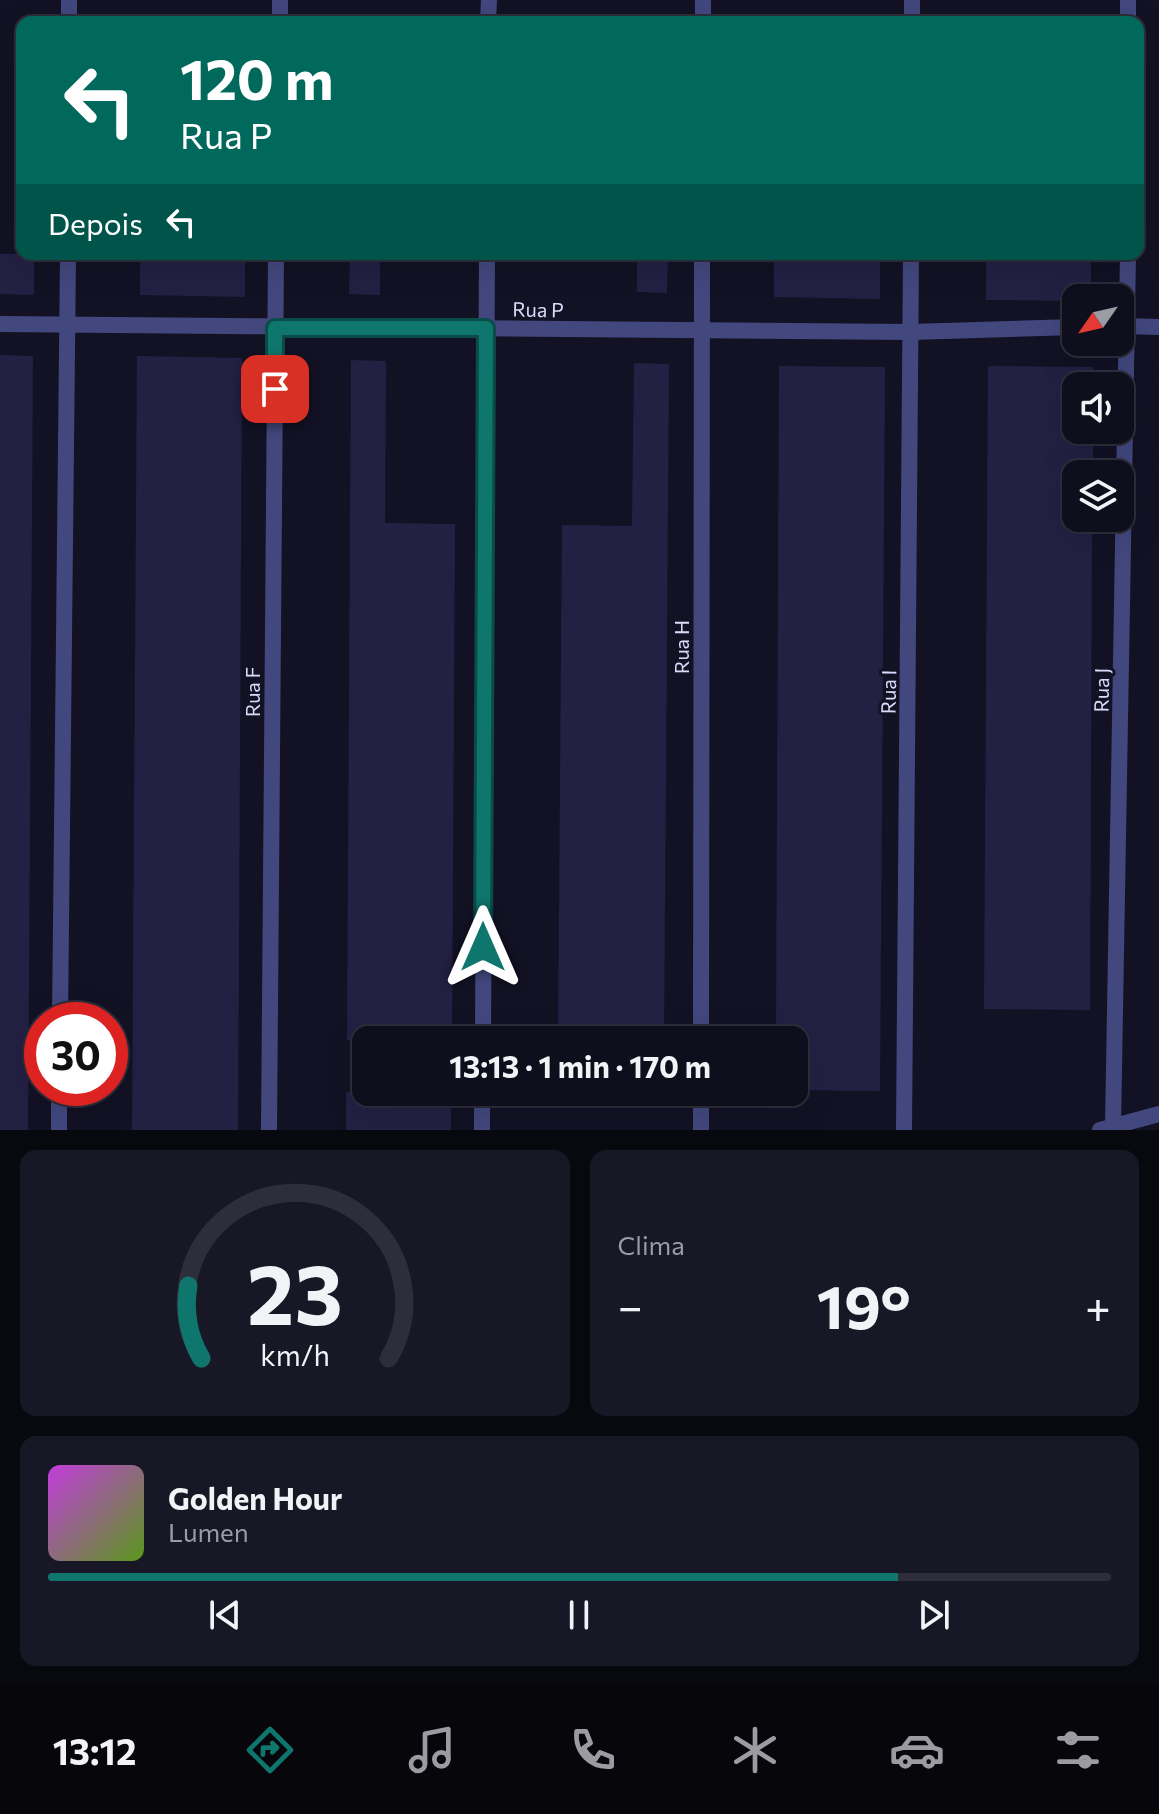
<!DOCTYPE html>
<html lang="pt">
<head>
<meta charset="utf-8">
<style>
	:root { --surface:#0e0e1c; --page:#171725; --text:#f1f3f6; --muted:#9b9ca3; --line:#2e2e3b; --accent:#0f766e }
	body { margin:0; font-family:Commissioner,sans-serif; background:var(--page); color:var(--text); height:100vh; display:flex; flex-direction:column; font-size:30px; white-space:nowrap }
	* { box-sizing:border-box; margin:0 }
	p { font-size:26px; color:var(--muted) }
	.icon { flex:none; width:44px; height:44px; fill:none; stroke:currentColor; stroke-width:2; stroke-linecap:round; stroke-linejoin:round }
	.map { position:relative; height:1130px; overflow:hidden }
	.panel { display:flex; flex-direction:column; gap:20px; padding:20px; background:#08080f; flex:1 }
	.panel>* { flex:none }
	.hud { position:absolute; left:16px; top:16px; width:1128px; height:244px; border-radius:16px; box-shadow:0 8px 32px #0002,0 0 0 2px var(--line); background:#00695c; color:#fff; overflow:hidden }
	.needle { width:52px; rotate:236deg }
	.tools { position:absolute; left:1062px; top:284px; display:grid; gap:16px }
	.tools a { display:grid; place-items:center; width:72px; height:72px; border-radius:16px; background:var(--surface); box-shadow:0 8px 32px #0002,0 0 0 2px var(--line); font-size:40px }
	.speed { position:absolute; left:24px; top:1002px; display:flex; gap:16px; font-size:40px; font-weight:700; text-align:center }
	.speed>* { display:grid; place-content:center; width:104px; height:104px; border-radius:50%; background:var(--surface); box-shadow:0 8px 32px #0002,0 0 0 2px var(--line); line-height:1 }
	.speed .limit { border:12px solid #d22; background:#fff; color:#111 }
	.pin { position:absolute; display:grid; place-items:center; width:68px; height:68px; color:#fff; margin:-34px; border-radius:16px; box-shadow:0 4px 12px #0006 }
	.me { position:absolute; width:88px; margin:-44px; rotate:0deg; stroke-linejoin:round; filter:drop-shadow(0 0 6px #0008) }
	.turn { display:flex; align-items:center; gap:28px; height:168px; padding:0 32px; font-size:36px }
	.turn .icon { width:104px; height:104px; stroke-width:2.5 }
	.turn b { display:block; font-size:56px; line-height:68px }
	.then { display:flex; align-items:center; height:76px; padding:0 32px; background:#0003; gap:16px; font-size:30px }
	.big { font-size:60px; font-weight:700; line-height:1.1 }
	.panel .tile { flex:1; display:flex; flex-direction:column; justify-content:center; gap:12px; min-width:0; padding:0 28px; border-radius:16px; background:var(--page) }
	.panel .dial { align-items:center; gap:0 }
	.dial svg { height:208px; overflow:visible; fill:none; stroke:var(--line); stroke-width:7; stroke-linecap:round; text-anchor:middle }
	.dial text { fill:var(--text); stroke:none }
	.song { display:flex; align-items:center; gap:24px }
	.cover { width:96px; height:96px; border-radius:12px; background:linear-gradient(135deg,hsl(290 70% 55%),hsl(90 70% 35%)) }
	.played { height:8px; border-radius:4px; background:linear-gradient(90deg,var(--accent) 80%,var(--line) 80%) }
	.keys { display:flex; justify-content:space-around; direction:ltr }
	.heat { display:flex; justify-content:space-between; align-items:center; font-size:44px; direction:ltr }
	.panel .tiles { flex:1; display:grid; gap:20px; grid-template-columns:1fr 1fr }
	.tile:last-child { grid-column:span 2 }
	.trip { position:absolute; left:352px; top:1026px; width:456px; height:80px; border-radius:16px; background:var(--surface); box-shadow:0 8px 32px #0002,0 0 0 2px var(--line); font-weight:700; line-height:80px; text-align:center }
	.tab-bar { display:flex; height:128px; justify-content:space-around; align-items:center; background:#06060b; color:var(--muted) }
	.tab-bar .icon { width:56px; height:56px }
	.tab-bar .on { color:var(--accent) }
	.tab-bar b { font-size:36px; color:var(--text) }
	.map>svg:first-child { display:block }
	.building { fill:#232044 }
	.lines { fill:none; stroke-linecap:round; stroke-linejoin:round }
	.minor { stroke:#42487e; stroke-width:16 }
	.route-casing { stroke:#0a4d48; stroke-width:20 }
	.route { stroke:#0f766e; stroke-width:14 }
	.labels { text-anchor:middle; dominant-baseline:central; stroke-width:6; stroke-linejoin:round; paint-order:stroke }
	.street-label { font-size:20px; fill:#dadbfb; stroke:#131225 }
</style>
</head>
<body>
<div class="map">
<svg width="1159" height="1130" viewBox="0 0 1159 1130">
	<rect width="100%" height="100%" fill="#131225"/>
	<g class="building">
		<polygon points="0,254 34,254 34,295 0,294"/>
		<polygon points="140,254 245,254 245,297 140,295"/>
		<polygon points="350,254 380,254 380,295 349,294"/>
		<polygon points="637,254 668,254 667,293 637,292"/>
		<polygon points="774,254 880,254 880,299 774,297"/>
		<polygon points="986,254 1091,254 1091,298 1076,298 1076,301 986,300"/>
		<polygon points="0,355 33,356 28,1130 0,1130"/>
		<polygon points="137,356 242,358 238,1130 132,1130"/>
		<polygon points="351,360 386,361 385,523 455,524 452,1040 347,1040"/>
		<polygon points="634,363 669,364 664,1040 558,1040 562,525 632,526"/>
		<polygon points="779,366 885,367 880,1091 794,1090 794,1040 776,1040"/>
		<polygon points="988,366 1093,367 1093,386 1076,386 1076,430 1093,430 1093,474 1076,474 1076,518 1092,518 1090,1010 984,1009"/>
		<polygon points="346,1092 451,1094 451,1130 346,1130"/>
	</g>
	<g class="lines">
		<g class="minor">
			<polyline points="1128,0 1128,22"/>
			<polyline points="69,22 69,0"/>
			<polyline points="280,22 280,0"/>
			<polyline points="488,22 489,0"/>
			<polyline points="703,22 703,0"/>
			<polyline points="912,22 912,0"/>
			<polyline points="0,324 911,332 1076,327"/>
			<polyline points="1120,326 1159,327"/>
			<polyline points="60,1020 68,254"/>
			<polyline points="483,1040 487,254"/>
			<polyline points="701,1040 702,254"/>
			<polyline points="1113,1127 1128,254"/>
			<polyline points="59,1130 59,1088"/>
			<polyline points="269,1130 276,254"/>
			<polyline points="482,1130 482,1092"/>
			<polyline points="701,1130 701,1092"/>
			<polyline points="904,1130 911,254"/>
			<polyline points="1100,1130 1159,1114"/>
		</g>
	</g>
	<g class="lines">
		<g class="route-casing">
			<polyline id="route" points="275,389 275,328 486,328 483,947"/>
		</g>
		<use href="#route" class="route"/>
	</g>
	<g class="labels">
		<g class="street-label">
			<text transform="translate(538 309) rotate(1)">Rua P</text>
			<text transform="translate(681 647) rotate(-90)">Rua H</text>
			<text transform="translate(1101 690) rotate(-89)">Rua J</text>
			<text transform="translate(252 692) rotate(-90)">Rua F</text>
			<text transform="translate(888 692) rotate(-89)">Rua I</text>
		</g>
	</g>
</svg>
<div class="tools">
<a><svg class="needle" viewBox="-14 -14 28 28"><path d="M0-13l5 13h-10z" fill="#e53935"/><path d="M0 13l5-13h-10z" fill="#9b9ca3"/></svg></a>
<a><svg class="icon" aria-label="sound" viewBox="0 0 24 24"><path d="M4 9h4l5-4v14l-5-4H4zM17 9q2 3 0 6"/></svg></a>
<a><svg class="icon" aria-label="layers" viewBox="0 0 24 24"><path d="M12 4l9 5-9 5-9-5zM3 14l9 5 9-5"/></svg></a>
</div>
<div class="speed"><div class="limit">30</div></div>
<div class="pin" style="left:275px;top:389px;background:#d93025"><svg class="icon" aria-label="arrive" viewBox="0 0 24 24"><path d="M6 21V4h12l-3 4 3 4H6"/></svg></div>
<svg class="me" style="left:483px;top:947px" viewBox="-20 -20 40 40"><path d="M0-17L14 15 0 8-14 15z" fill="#0f766e" stroke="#fff" stroke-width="4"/></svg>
<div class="trip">13:13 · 1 min · 170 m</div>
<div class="hud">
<div class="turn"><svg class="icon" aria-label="left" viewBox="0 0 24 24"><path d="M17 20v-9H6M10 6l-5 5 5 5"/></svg><div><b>120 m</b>Rua P</div></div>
<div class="then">Depois<svg class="icon" aria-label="left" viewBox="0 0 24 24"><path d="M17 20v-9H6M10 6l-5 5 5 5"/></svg></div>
</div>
</div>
<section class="panel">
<div class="tiles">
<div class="tile dial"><svg viewBox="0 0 100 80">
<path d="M14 69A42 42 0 1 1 86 69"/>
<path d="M14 69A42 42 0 0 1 9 41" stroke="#0f766e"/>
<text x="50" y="56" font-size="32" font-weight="700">23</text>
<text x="50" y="72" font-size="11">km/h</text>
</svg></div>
<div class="tile"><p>Clima</p>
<div class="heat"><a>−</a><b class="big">19°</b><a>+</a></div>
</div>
<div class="tile">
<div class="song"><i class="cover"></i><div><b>Golden Hour</b><p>Lumen</p></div></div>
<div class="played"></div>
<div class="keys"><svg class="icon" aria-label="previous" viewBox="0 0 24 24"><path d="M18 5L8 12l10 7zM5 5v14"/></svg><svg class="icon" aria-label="pause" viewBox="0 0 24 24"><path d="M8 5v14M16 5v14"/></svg><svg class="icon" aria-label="next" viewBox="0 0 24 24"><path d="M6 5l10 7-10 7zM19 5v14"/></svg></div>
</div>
</div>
</section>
<nav class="tab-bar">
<b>13:12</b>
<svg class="icon on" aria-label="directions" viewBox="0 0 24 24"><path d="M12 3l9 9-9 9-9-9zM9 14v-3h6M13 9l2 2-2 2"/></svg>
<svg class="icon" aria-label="music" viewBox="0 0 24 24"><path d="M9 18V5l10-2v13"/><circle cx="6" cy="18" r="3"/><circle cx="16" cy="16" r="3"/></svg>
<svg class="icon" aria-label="phone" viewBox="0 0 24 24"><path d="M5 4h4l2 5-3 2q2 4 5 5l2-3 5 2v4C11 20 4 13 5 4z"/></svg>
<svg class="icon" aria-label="climate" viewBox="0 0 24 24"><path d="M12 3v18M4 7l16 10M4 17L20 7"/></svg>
<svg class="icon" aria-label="car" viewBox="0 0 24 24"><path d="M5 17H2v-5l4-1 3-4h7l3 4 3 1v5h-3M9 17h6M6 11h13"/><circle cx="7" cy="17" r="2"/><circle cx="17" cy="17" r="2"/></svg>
<svg class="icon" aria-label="filters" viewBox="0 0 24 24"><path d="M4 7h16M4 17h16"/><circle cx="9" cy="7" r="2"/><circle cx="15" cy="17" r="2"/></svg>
</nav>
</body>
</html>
